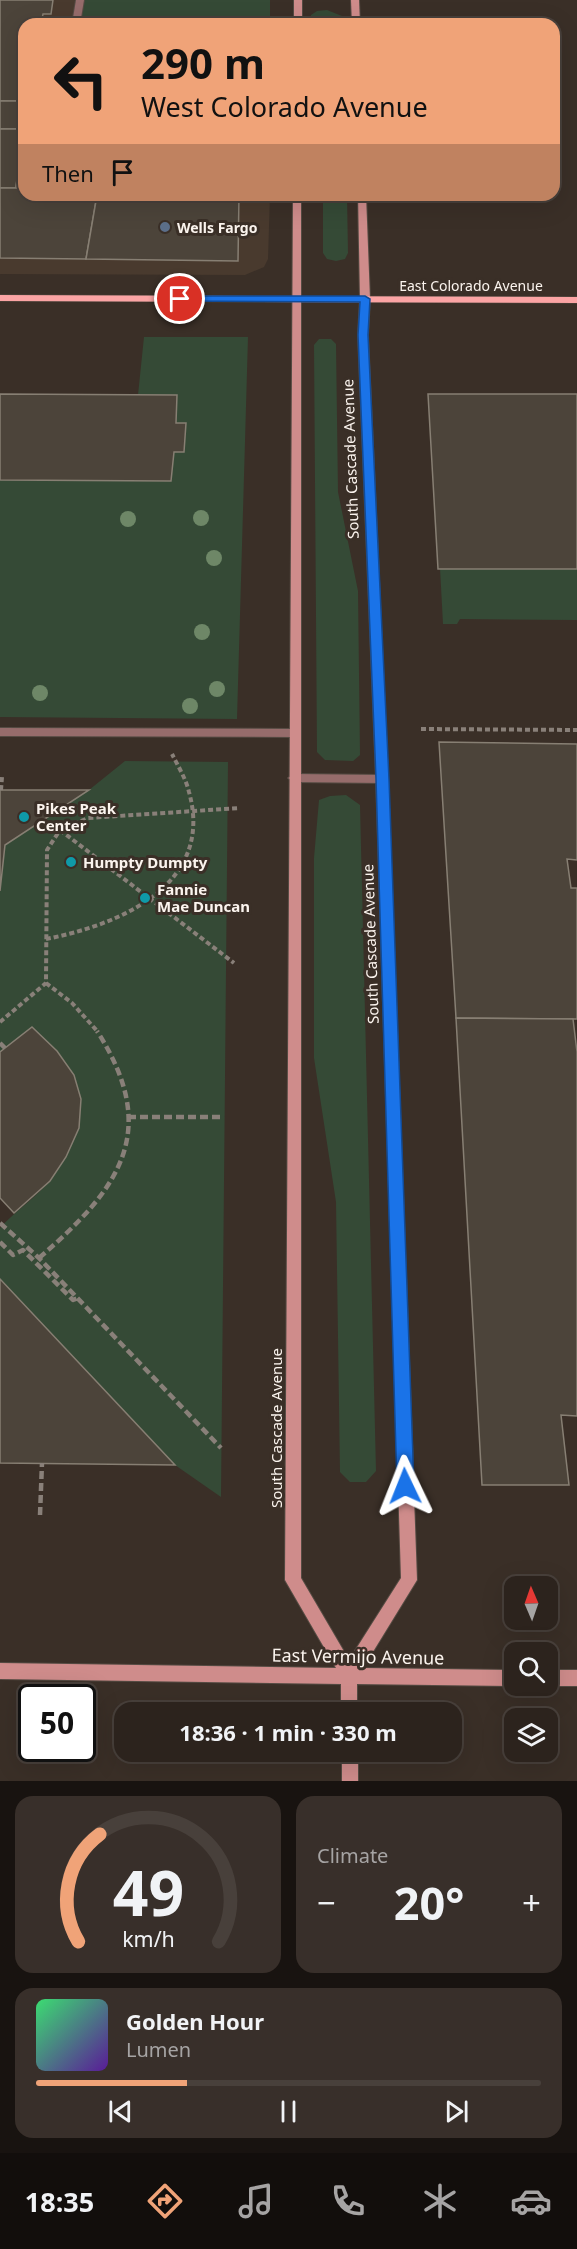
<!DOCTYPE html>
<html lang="en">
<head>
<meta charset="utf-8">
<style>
	:root { --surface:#2c231d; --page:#382f2a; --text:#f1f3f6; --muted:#a6a4a4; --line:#48403b; --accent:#f0a378 }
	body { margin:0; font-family:"Noto Sans",sans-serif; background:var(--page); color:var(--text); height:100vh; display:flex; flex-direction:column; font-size:22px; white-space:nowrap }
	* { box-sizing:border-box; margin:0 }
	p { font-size:20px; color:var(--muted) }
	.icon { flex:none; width:33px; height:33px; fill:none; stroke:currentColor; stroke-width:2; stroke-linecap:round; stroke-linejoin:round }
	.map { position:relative; height:1781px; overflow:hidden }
	.details { display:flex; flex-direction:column; gap:15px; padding:15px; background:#181310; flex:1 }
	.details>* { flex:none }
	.banner { position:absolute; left:18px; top:18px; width:542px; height:183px; border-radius:18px; box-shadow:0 6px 24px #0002,0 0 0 2px var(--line); background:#f0a378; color:#111; overflow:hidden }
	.needle { width:39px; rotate:358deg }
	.fabs { position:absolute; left:504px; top:1576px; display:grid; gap:12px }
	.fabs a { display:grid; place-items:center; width:54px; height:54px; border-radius:12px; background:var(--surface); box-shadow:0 6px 24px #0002,0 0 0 2px var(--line); font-size:30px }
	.speed { position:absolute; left:18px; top:1684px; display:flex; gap:12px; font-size:30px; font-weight:700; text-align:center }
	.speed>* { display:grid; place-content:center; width:78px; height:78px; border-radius:50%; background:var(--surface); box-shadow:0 6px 24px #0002,0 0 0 2px var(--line); line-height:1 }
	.speed .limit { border:3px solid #111; border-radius:9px; background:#fff; color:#111 }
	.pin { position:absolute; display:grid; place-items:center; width:51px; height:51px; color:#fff; margin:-26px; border:3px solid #fff; border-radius:50%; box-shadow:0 2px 6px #0007 }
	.me { position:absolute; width:66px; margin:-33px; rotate:358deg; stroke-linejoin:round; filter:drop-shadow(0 0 4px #0008) }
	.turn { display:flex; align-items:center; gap:21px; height:126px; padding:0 24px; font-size:27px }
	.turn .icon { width:78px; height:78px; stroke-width:2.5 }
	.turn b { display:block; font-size:42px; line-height:51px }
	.then { display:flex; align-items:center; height:57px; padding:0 24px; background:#0003; gap:12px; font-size:22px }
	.big { font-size:45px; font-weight:700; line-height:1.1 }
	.details .tile { flex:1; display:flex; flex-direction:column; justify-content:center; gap:9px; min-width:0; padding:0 21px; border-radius:18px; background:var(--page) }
	.details .dial { align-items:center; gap:0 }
	.dial svg { height:156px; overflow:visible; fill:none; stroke:var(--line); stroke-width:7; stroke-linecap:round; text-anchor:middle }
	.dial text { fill:var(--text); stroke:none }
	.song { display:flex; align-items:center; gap:18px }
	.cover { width:72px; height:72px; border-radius:9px; background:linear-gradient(135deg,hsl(140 70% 55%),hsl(270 70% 35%)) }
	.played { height:6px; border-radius:3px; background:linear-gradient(90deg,var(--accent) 30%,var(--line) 30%) }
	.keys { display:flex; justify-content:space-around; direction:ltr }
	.heat { display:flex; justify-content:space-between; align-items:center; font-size:33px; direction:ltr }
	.details .tiles { flex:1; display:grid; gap:15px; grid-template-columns:1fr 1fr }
	.tile:last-child { grid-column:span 2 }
	.trip { position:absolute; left:114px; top:1702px; width:348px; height:60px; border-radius:18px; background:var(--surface); box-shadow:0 6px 24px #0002,0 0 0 2px var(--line); font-weight:700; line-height:60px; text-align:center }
	.dock { display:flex; height:96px; justify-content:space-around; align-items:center; background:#120e0c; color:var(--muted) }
	.dock .icon { width:42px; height:42px }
	.dock .on { color:var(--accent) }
	.dock b { font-size:27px; color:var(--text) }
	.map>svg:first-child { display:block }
	.commercial { fill:#493a2e }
	.green { fill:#354a36 }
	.building { fill:#4c443a; stroke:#877f73; stroke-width:1.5 }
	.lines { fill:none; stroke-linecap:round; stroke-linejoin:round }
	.lane-casing { stroke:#554b43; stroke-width:2 }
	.street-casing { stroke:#554b43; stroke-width:2 }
	.secondary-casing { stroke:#554b43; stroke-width:2 }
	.primary-casing { stroke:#554b43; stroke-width:1 }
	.path-far1 { stroke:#898079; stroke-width:4; stroke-dasharray:5 3; stroke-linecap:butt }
	.path { stroke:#898079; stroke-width:4.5; stroke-dasharray:8 4; stroke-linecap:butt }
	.lane { fill:#966c6b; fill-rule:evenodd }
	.street { fill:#966c6b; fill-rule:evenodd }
	.secondary { fill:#cf8c8b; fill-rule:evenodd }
	.primary { fill:#fba4a4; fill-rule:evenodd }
	.tree { fill:#6e8767 }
	.route { fill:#1a73e8; stroke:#114b97; stroke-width:1.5 }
	.service-dot { fill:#5c6f8a; stroke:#3a2f27; stroke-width:2 }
	.culture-dot { fill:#0f9aa8; stroke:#3a2f27; stroke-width:2 }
	.labels { text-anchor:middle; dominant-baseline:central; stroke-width:6; stroke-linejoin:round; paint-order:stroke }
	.far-poi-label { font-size:14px; font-weight:bold; fill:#fbf4ee; stroke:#3a2f27; text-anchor:start }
	.far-street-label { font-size:14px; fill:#fbf4ee; stroke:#3a2f27 }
	.street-label { font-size:15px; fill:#fbf4ee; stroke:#3a2f27 }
	.poi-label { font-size:15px; font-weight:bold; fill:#fbf4ee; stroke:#3a2f27; text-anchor:start }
	.near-street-label { font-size:18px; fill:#fbf4ee; stroke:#3a2f27 }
</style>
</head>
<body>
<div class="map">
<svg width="577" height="1781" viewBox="0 0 577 1781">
	<rect width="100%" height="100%" fill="#3a2f27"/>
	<polygon class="commercial" points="0,0 80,0 76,24 24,24 24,195 270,195 268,259 264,267 245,275 0,274"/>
	<g class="green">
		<polygon points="80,0 270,0 270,24 76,24"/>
		<polygon points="327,10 342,16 343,24 311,24 311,15 317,11"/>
		<polygon points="323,195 347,195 348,253 345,259 336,261 327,259 323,253"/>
		<polygon points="144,337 248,337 237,719 0,717 0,480 171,481 174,452 184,452 186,423 176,423 177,395 138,395"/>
		<polygon points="319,339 331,339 336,344 338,492 358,591 360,755 353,761 325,760 317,752 314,345"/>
		<polygon points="440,568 577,569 577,620 460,619 457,624 443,624"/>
		<path d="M125,761L228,762L221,1497L175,1465L0,1279V1228C15,1211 37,1197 50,1180C97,1115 87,1079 32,1027L0,1052V891L5,845L89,790Z"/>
		<polygon points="346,795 360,805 376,1471 366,1482 350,1482 340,1472 336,1202 314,1058 314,858 319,800 330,796"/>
	</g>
	<g class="building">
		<polygon points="0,0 53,0 51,14 43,14 41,24 24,24 24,101 0,101"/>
		<polygon points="0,101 24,101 23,129 0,129"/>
		<polygon points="0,129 23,129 16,188 0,188"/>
		<polygon points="20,147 24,147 24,188 16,188"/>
		<polygon points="0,188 24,188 24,195 97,195 86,259 0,258"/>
		<polygon points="97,195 239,195 238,261 86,259"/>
		<polygon points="0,394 177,395 176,423 186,423 184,452 174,452 171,481 0,480"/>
		<polygon points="428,394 577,394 577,569 438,569"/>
		<polygon points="439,742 577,744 577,860 567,859 571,888 577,888 577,1019 456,1018"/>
		<polygon points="0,790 89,790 5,845 0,891"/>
		<polygon points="456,1018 573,1019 577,1052 577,1416 561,1415 569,1485 482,1485"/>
		<polygon points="32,1027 57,1051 74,1075 81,1099 79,1128 66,1157 50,1181 14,1213 0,1198 0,1052"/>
		<polygon points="0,1279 175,1465 0,1463"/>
	</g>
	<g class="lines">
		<g class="lane-casing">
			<g id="lane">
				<polygon points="76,0 84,0 80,24 72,24"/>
				<polygon points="0,728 294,729 300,733 294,737 0,736"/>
			</g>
		</g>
		<g class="street-casing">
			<polygon id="street" points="294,774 382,775 388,779 382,783 294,782 288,778"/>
		</g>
		<g class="secondary-casing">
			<g id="secondary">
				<rect x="294" y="0" width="8" height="24"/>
				<polygon points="351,0 359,0 360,24 352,24"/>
				<polygon points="293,195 301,195 301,1578 349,1660 401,1578 376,779 358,335 360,299 358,195 366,195 370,299 368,335 388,779 417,1580 363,1668 514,1670 514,1686 357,1684 357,1713 341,1713 341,1684 0,1679 0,1663 336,1668 285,1580"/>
				<rect x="548" y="1670" width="29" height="16"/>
				<rect x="342" y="1752" width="16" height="29"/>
			</g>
		</g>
		<g class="primary-casing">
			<polygon id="primary" points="0,295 577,297 577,303 0,301"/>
		</g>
		<g class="path-far1">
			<polyline points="421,729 577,730"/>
			<polyline points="1,790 2,777"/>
			<polyline points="60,830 234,963"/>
			<path d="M46,939C119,925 215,885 189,792C186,779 178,766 172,754"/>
			<polyline points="46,983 72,1003 98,1032"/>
			<polyline points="0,1022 46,983 47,850 60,830 88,818 240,808"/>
		</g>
		<g class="path">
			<polyline points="0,1043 5,1048"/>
			<polyline points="128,1117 224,1117"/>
			<polyline points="0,1223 39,1258 221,1448"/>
			<polyline points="0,1242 13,1255 23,1250 73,1300 78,1298"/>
			<path d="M39,1258C119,1189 162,1132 97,1031"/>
			<polyline points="40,1515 42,1463"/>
		</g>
		<use href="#lane" class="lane"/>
		<use href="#street" class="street"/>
		<use href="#secondary" class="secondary"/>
		<use href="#primary" class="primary"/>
	</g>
	<g class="tree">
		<circle cx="201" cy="518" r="8"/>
		<circle cx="128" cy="519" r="8"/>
		<circle cx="214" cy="558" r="8"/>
		<circle cx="202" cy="632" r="8"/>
		<circle cx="217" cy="689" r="8"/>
		<circle cx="40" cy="693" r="8"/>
		<circle cx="190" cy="706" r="8"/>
	</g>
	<polygon class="route" points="180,296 365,296 370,299 368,335 389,779 414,1486 411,1492 405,1494 399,1492 397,1486 376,779 358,335 360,302 176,301 175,299"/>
	<circle class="service-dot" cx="165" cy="227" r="6"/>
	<g class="culture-dot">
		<circle cx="24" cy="817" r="6"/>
		<circle cx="71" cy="862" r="6"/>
		<circle cx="145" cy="898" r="6"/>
	</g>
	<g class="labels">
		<g class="far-poi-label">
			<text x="177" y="227">Wells Fargo</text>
		</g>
		<g class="far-street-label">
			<text x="471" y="285">East Colorado Avenue</text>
		</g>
		<g class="street-label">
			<text transform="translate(350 459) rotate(-92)">South Cascade Avenue</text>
			<text transform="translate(370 944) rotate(-92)">South Cascade Avenue</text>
			<text transform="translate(276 1428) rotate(-90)">South Cascade Avenue</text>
		</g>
		<g class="poi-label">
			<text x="36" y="808">Pikes Peak<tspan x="36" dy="17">Center</tspan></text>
			<text x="83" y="862">Humpty Dumpty</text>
			<text x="157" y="889">Fannie<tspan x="157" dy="17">Mae Duncan</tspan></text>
		</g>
		<g class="near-street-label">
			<text transform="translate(358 1656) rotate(1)">East Vermijo Avenue</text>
		</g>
	</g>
</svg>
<div class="fabs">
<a><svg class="needle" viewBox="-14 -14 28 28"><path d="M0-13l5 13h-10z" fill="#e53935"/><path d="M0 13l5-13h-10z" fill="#a6a4a4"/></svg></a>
<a><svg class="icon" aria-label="search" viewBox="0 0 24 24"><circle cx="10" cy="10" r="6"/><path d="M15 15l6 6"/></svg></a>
<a><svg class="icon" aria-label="layers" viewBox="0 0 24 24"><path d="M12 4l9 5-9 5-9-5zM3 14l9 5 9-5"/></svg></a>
</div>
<div class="speed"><div class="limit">50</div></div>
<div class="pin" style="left:180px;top:299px;background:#d93025"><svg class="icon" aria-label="arrive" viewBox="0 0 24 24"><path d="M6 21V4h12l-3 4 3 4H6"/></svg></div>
<svg class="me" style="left:405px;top:1486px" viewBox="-20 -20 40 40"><path d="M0-17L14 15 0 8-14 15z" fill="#1a73e8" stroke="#fff" stroke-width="4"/></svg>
<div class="trip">18:36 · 1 min · 330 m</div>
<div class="banner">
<div class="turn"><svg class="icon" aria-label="left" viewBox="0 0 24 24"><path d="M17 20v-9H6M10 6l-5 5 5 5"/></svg><div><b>290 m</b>West Colorado Avenue</div></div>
<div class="then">Then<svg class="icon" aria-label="arrive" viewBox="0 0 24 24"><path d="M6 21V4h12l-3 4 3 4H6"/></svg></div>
</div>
</div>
<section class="details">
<div class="tiles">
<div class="tile dial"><svg viewBox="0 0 100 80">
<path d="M14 69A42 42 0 1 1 86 69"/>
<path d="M14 69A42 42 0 0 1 25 14" stroke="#f0a378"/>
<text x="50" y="56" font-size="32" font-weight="700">49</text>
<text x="50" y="72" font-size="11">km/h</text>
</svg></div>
<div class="tile"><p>Climate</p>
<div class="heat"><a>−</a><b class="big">20°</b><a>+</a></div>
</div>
<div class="tile">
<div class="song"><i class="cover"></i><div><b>Golden Hour</b><p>Lumen</p></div></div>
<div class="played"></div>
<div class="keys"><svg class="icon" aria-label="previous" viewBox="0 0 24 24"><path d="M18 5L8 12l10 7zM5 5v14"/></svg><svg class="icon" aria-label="pause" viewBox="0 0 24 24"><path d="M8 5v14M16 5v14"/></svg><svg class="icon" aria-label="next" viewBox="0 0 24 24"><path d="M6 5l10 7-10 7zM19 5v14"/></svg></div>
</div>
</div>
</section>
<nav class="dock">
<b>18:35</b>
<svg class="icon on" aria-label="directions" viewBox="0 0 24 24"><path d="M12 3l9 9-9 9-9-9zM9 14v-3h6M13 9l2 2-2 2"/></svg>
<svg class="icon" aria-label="music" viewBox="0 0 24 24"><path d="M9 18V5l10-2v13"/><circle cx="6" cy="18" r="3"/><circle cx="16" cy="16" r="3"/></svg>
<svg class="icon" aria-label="phone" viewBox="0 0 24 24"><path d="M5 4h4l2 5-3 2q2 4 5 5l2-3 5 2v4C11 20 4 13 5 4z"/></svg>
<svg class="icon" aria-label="climate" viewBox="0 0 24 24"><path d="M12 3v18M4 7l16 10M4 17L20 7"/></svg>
<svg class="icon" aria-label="car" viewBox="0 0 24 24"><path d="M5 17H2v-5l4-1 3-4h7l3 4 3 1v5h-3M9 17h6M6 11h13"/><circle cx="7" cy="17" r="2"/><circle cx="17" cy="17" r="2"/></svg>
</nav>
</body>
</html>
